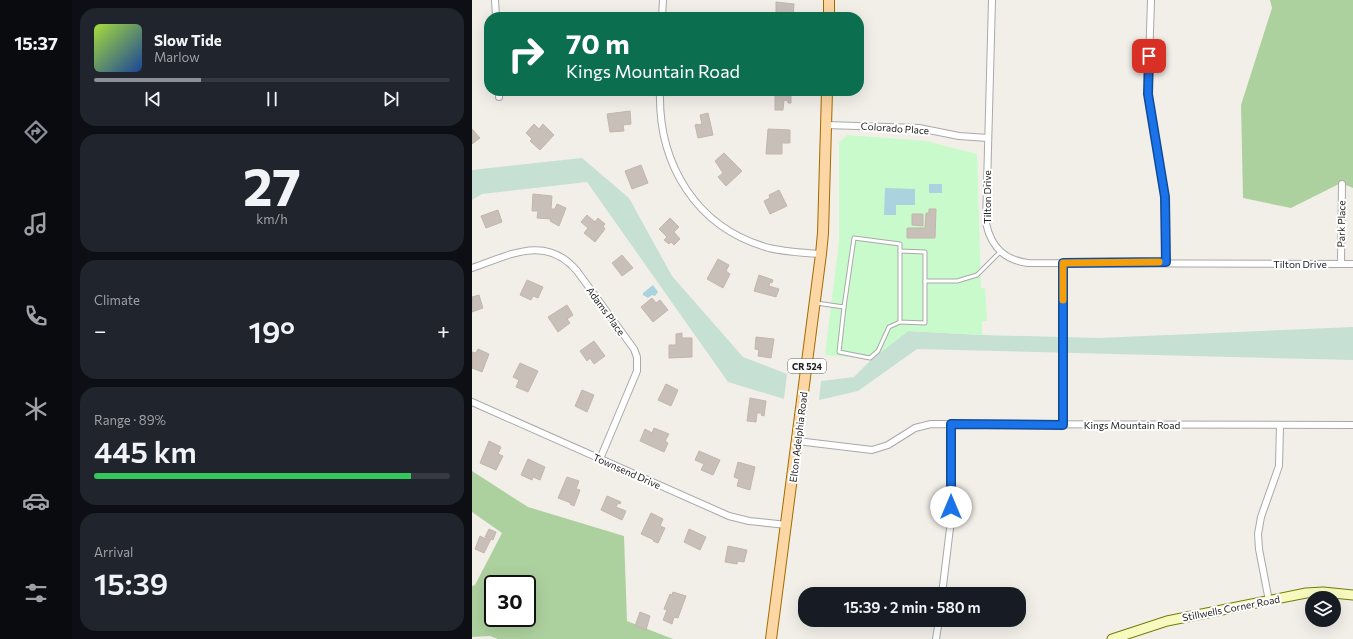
<!DOCTYPE html>
<html lang="en">
<head>
<meta charset="utf-8">
<style>
	:root { --surface:#171b24; --page:#20242c; --text:#f1f3f6; --muted:#9ea1a6; --line:#363941; --accent:#8c9099 }
	body { margin:0; font-family:Commissioner,sans-serif; background:var(--page); color:var(--text); height:100vh; display:flex; flex-direction:column; font-size:15px; white-space:nowrap }
	* { box-sizing:border-box; margin:0 }
	p { font-size:13px; color:var(--muted) }
	.icon { flex:none; width:22px; height:22px; fill:none; stroke:currentColor; stroke-width:2; stroke-linecap:round; stroke-linejoin:round }
	.map { position:relative; flex:1; overflow:hidden }
	.side { display:flex; flex-direction:column; gap:8px; padding:8px; background:#0d0f14; width:400px }
	.side>* { flex:none }
	.guide { position:absolute; left:12px; top:12px; width:380px; height:84px; border-radius:16px; box-shadow:0 4px 16px #0002; background:#0b6e4f; color:#fff; overflow:hidden }
	.buttons { position:absolute; left:833px; top:591px; display:grid; gap:8px }
	.buttons a { display:grid; place-items:center; width:36px; height:36px; border-radius:50%; background:var(--surface); box-shadow:0 4px 16px #0002; font-size:20px }
	.speed { position:absolute; left:12px; top:575px; display:flex; gap:8px; font-size:20px; font-weight:700; text-align:center }
	.speed>* { display:grid; place-content:center; width:52px; height:52px; border-radius:50%; background:var(--surface); box-shadow:0 4px 16px #0002; line-height:1 }
	.speed .limit { border:2px solid #111; border-radius:6px; background:#fff; color:#111 }
	.pin { position:absolute; display:grid; place-items:center; width:34px; height:34px; color:#fff; margin:-17px; border-radius:8px; box-shadow:0 2px 6px #0006 }
	.me { position:absolute; width:44px; margin:-22px; rotate:0deg; stroke-linejoin:round; filter:drop-shadow(0 0 3px #0008) }
	.turn { display:flex; align-items:center; gap:14px; height:84px; padding:0 16px; font-size:18px }
	.turn .icon { width:52px; height:52px; stroke-width:2.5 }
	.turn b { display:block; font-size:28px; line-height:34px }
	.big { font-size:30px; font-weight:600; line-height:1.1 }
	.side .tile { flex:1; display:flex; flex-direction:column; justify-content:center; gap:6px; min-width:0; padding:0 14px; border-radius:16px; background:var(--page) }
	.side .dial { align-items:center; gap:0 }
	.dial b { font-size:52px; line-height:1 }
	.song { display:flex; align-items:center; gap:12px }
	.cover { width:48px; height:48px; border-radius:6px; background:linear-gradient(135deg,hsl(80 70% 55%),hsl(220 70% 35%)) }
	.played { height:4px; border-radius:2px; background:linear-gradient(90deg,var(--accent) 30%,var(--line) 30%) }
	.keys { display:flex; justify-content:space-around; direction:ltr }
	.heat { display:flex; justify-content:space-between; align-items:center; font-size:22px; direction:ltr }
	.charge { height:6px; border-radius:3px; background:linear-gradient(90deg,#34c759 89%,var(--line) 0) }
	.trip { position:absolute; left:326px; top:587px; width:228px; height:40px; border-radius:16px; background:var(--surface); box-shadow:0 4px 16px #0002; font-weight:600; line-height:40px; text-align:center }
	main { display:flex; flex:1; min-height:0 }
	.menu { display:flex; flex-direction:column; width:72px; justify-content:space-around; align-items:center; background:#090b0e; color:var(--muted) }
	.menu .icon { width:28px; height:28px }
	.menu .current { color:var(--accent) }
	.menu b { font-size:18px; color:var(--text) }
	.map>svg:first-child { display:block }
	.forest { fill:#add19e; fill-rule:evenodd }
	.wetland { fill:#c6e0d4 }
	.park { fill:#c8facc }
	.water { fill:#aad3df }
	.building { fill:#c7bfb8; stroke:#c4b6ab }
	.lines { fill:none; stroke-linecap:round; stroke-linejoin:round }
	.lane-casing { stroke:#a9a9a9; stroke-width:5 }
	.street-casing { stroke:#a9a9a9; stroke-width:8 }
	.secondary-casing { stroke:#707d05; stroke-width:11 }
	.primary-casing { stroke:#a06b00; stroke-width:12 }
	.lane { stroke:#fff; stroke-width:3 }
	.street { stroke:#fff; stroke-width:6 }
	.secondary { stroke:#f7fabf; stroke-width:9 }
	.primary { stroke:#fcd6a4; stroke-width:10 }
	.route-casing { stroke:#114b97; stroke-width:10 }
	.route { stroke:#1a73e8; stroke-width:7 }
	.slow { stroke:#f59e0b; stroke-width:7 }
	.labels { text-anchor:middle; dominant-baseline:central; stroke-width:4; stroke-linejoin:round; paint-order:stroke }
	.shield { fill:#fff; stroke:#646464; stroke-width:1 }
	.shield-label { font-size:9px; font-weight:bold; fill:#222 }
	.street-label { font-size:10px; fill:#222; stroke:#fff }
</style>
</head>
<body>
<main>
<nav class="menu">
<b>15:37</b>
<svg class="icon current" aria-label="directions" viewBox="0 0 24 24"><path d="M12 3l9 9-9 9-9-9zM9 14v-3h6M13 9l2 2-2 2"/></svg>
<svg class="icon" aria-label="music" viewBox="0 0 24 24"><path d="M9 18V5l10-2v13"/><circle cx="6" cy="18" r="3"/><circle cx="16" cy="16" r="3"/></svg>
<svg class="icon" aria-label="phone" viewBox="0 0 24 24"><path d="M5 4h4l2 5-3 2q2 4 5 5l2-3 5 2v4C11 20 4 13 5 4z"/></svg>
<svg class="icon" aria-label="climate" viewBox="0 0 24 24"><path d="M12 3v18M4 7l16 10M4 17L20 7"/></svg>
<svg class="icon" aria-label="car" viewBox="0 0 24 24"><path d="M5 17H2v-5l4-1 3-4h7l3 4 3 1v5h-3M9 17h6M6 11h13"/><circle cx="7" cy="17" r="2"/><circle cx="17" cy="17" r="2"/></svg>
<svg class="icon" aria-label="filters" viewBox="0 0 24 24"><path d="M4 7h16M4 17h16"/><circle cx="9" cy="7" r="2"/><circle cx="15" cy="17" r="2"/></svg>
</nav>
<section class="side">
<div class="tile">
<div class="song"><i class="cover"></i><div><b>Slow Tide</b><p>Marlow</p></div></div>
<div class="played"></div>
<div class="keys"><svg class="icon" aria-label="previous" viewBox="0 0 24 24"><path d="M18 5L8 12l10 7zM5 5v14"/></svg><svg class="icon" aria-label="pause" viewBox="0 0 24 24"><path d="M8 5v14M16 5v14"/></svg><svg class="icon" aria-label="next" viewBox="0 0 24 24"><path d="M6 5l10 7-10 7zM19 5v14"/></svg></div>
</div>
<div class="tile dial"><b>27</b><p>km/h</p></div>
<div class="tile"><p>Climate</p>
<div class="heat"><a>−</a><b class="big">19°</b><a>+</a></div>
</div>
<div class="tile"><p>Range · 89%</p><b class="big">445 km</b><div class="charge"></div></div>
<div class="tile"><p>Arrival</p><b class="big">15:39</b></div>
</section>
<div class="map">
<svg width="881" height="639" viewBox="0 0 881 639">
	<rect width="100%" height="100%" fill="#f2efe9"/>
	<g class="forest">
		<polygon points="798,0 881,0 881,188 869,183 819,208 771,198 769,105 800,8"/>
		<path d="M0,471L56,507L152,536L155,621L201,639H26L18,636L0,637V586L3,585L30,533L0,512ZM21,584H55V618H21Z"/>
	</g>
	<g class="wetland">
		<polygon points="110,158 157,198 200,276 271,357 315,374 312,399 256,382 115,182 10,194 0,200 0,170"/>
		<polygon points="881,327 881,360 445,349 386,391 347,400 349,381 382,377 400,359 436,331 510,335 627,338"/>
	</g>
	<polygon class="park" points="375,135 454,141 505,154 509,288 513,288 515,321 510,321 510,335 436,331 400,359 353,355 367,241 367,143"/>
	<g class="water">
		<rect x="457" y="184" width="13" height="9"/>
		<polygon points="413,188 443,189 443,205 424,205 424,215 412,215"/>
		<polygon points="181,285 186,292 183,296 180,295 176,298 171,295 171,293"/>
	</g>
	<g class="building">
		<polygon points="304,2 322,4 321,17 309,17 309,13 304,12"/>
		<polygon points="303,91 319,91 319,103 316,103 316,101 312,100 311,110 303,110"/>
		<polygon points="158,111 159,124 151,125 152,131 138,132 135,114"/>
		<polygon points="236,113 241,135 226,138 223,125 225,124 225,125 230,124 228,115"/>
		<polygon points="62,124 67,129 71,124 82,135 68,150 58,141 60,139 54,133"/>
		<polygon points="0,129 8,138 0,144"/>
		<polygon points="296,129 318,130 318,143 310,143 310,154 294,154"/>
		<polygon points="252,153 270,171 254,186 246,177 251,173 243,161"/>
		<polygon points="169,165 176,183 160,189 153,171"/>
		<polygon points="307,190 315,206 298,214 292,201 298,198 297,195"/>
		<polygon points="61,194 80,196 79,209 83,209 85,204 94,208 87,226 78,221 81,215 79,215 79,219 65,218 66,211 60,211"/>
		<polygon points="457,209 464,209 463,238 435,238 435,228 453,228 454,213 457,213"/>
		<polygon points="26,210 30,222 14,228 9,216"/>
		<polygon points="440,214 451,214 451,226 440,225"/>
		<polygon points="115,215 123,222 126,218 133,224 131,226 133,229 123,242 112,233 116,228 109,222"/>
		<polygon points="198,218 207,227 202,232 208,239 202,245 199,242 197,244 192,240 195,237 187,229"/>
		<polygon points="150,255 161,268 150,276 140,263"/>
		<polygon points="246,259 257,265 254,271 258,274 251,288 235,279"/>
		<polygon points="287,275 301,280 300,283 298,282 297,286 307,289 304,297 282,291"/>
		<polygon points="55,280 71,287 66,298 61,296 59,300 48,295"/>
		<polygon points="7,295 11,308 0,312 0,297"/>
		<polygon points="180,298 184,303 188,300 196,310 181,322 169,307"/>
		<polygon points="95,305 101,315 95,319 98,323 86,332 76,317"/>
		<polygon points="210,333 210,338 220,338 220,357 197,358 197,345 204,345 204,334"/>
		<polygon points="284,337 302,339 299,358 286,356 287,350 283,349"/>
		<polygon points="122,341 133,356 122,364 118,358 115,361 108,351"/>
		<polygon points="6,349 17,354 10,372 0,368 0,352 4,353"/>
		<polygon points="48,363 66,371 56,392 44,387 47,380 41,377"/>
		<polygon points="194,384 206,390 199,406 186,400"/>
		<polygon points="110,390 122,395 115,412 103,406"/>
		<polygon points="278,398 294,401 292,416 289,415 290,413 285,413 284,422 275,421"/>
		<polygon points="182,428 197,434 193,441 196,443 192,452 168,441 173,429 180,433"/>
		<polygon points="17,441 29,447 26,454 31,456 24,470 8,463"/>
		<polygon points="227,451 248,460 241,475 229,470 232,464 223,460"/>
		<polygon points="56,459 73,467 68,480 61,477 60,480 49,475"/>
		<polygon points="266,462 283,467 278,490 265,486 267,479 262,477"/>
		<polygon points="95,477 107,481 104,489 108,490 102,506 98,504 99,503 86,498"/>
		<polygon points="135,496 149,502 148,504 146,503 144,507 154,511 150,520 129,510"/>
		<polygon points="179,513 191,519 188,526 193,528 186,543 181,541 182,540 169,534"/>
		<polygon points="17,529 24,532 21,540 19,539 12,553 3,549 8,536 14,539 15,537 13,537"/>
		<polygon points="217,529 234,537 228,550 212,542"/>
		<polygon points="256,546 275,550 272,562 266,561 265,564 253,562"/>
		<polygon points="201,592 214,596 206,618 202,617 200,624 191,620 195,610 192,609 198,594 200,595"/>
		<polygon points="168,612 178,616 174,630 163,626"/>
	</g>
	<g class="lines">
		<g class="lane-casing">
			<g id="lane">
				<polyline points="428,251 453,252 453,281"/>
				<polyline points="344,303 372,307 382,238 428,244 428,322 453,323 453,281 485,281 505,275 528,252"/>
				<polyline points="372,307 367,352 398,358 406,351 417,327 428,322"/>
			</g>
		</g>
		<g class="street-casing">
			<g id="street">
				<polyline points="23,0 24,17"/>
				<path d="M520,0L514,223C519,247 532,260 556,263L881,264"/>
				<polyline points="679,0 676,94 693,197 694,262"/>
				<polyline points="190,17 191,0"/>
				<polyline points="27,91 27,97"/>
				<path d="M188,91C186,164 224,228 297,248C314,252 331,253 349,254"/>
				<polyline points="354,125 447,128 487,136 516,138"/>
				<polyline points="591,263 591,425"/>
				<polyline points="869,264 870,184"/>
				<path d="M0,268C38,255 74,234 105,271L162,349L165,357V371L128,459"/>
				<polyline points="0,402 257,516 277,521 315,525"/>
				<polyline points="325,441 400,450 416,445 443,428 459,424 881,425"/>
				<polyline points="470,594 479,520 479,424"/>
				<polyline points="797,601 787,549 786,534 789,517 807,466 808,425"/>
				<polyline points="464,639 467,620"/>
			</g>
		</g>
		<g class="secondary-casing">
			<polyline id="secondary" points="640,639 695,621 834,593 851,592 881,595"/>
		</g>
		<g class="primary-casing">
			<g id="primary">
				<polyline points="357,17 357,0"/>
				<polyline points="299,639 349,254 351,233 355,91"/>
			</g>
		</g>
		<use href="#lane" class="lane"/>
		<use href="#street" class="street"/>
		<use href="#secondary" class="secondary"/>
		<use href="#primary" class="primary"/>
	</g>
	<g class="lines">
		<g class="route-casing">
			<polyline id="route" points="479,507 479,424 591,425 591,263 694,262 693,197 676,94 677,56"/>
		</g>
		<use href="#route" class="route"/>
		<polyline class="slow" points="591,300 591,263 687,262"/>
	</g>
	<g class="labels">
		<rect class="shield" x="316" y="359" width="38" height="14" rx="3"/>
		<g class="shield-label">
			<text x="335" y="366">CR 524</text>
		</g>
		<g class="street-label">
			<text transform="translate(423 128) rotate(4)">Colorado Place</text>
			<text transform="translate(515 197) rotate(-90)">Tilton Drive</text>
			<text transform="translate(869 224) rotate(-89)">Park Place</text>
			<text x="828" y="264">Tilton Drive</text>
			<text transform="translate(134 311) rotate(54)">Adams Place</text>
			<text x="660" y="425">Kings Mountain Road</text>
			<text transform="translate(326 437) rotate(-83)">Elton Adelphia Road</text>
			<text transform="translate(155 471) rotate(24)">Townsend Drive</text>
			<text transform="translate(759 608) rotate(-11)">Stillwells Corner Road</text>
		</g>
	</g>
</svg>
<div class="buttons">
<a><svg class="icon" aria-label="layers" viewBox="0 0 24 24"><path d="M12 4l9 5-9 5-9-5zM3 14l9 5 9-5"/></svg></a>
</div>
<div class="speed"><div class="limit">30</div></div>
<div class="pin" style="left:677px;top:56px;background:#d93025"><svg class="icon" aria-label="arrive" viewBox="0 0 24 24"><path d="M6 21V4h12l-3 4 3 4H6"/></svg></div>
<svg class="me" style="left:479px;top:507px" viewBox="-20 -20 40 40"><circle r="19" fill="#fff"/><path d="M0-13L10 11 0 6-10 11z" fill="#1a73e8"/></svg>
<div class="trip">15:39 · 2 min · 580 m</div>
<div class="guide">
<div class="turn"><svg class="icon" aria-label="right" viewBox="0 0 24 24"><path d="M7 20v-9h11M14 6l5 5-5 5"/></svg><div><b>70 m</b>Kings Mountain Road</div></div>
</div>
</div>
</main>
</body>
</html>
